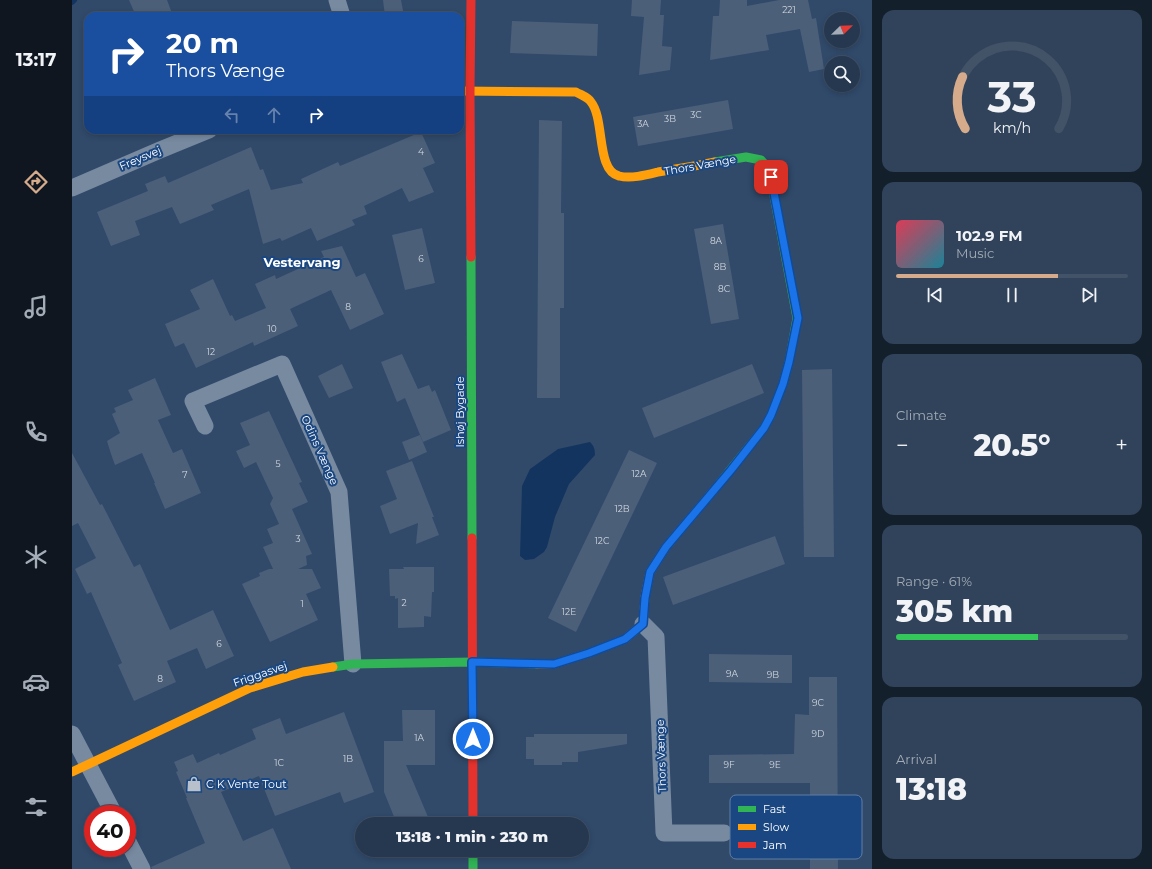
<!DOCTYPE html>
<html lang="en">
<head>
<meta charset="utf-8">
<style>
	:root { --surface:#253850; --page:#31435a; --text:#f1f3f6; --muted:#a3acb7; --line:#425267; --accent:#d6ab8b }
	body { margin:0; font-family:Montserrat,sans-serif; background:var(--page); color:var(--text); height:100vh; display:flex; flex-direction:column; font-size:15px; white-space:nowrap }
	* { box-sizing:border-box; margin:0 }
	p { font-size:13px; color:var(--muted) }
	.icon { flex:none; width:22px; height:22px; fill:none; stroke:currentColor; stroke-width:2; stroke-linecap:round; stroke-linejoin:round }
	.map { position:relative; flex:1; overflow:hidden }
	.details { display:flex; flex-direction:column; gap:10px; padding:10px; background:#141f2c; width:280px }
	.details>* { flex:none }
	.hud { position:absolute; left:12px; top:12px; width:380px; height:122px; border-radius:12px; box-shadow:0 2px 6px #0003,0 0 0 1px var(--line); background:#1a4fa0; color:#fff; overflow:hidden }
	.needle { width:26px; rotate:67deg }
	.buttons { position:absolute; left:752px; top:12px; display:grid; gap:8px }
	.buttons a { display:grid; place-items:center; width:36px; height:36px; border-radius:50%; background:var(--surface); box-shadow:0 2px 6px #0003,0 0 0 1px var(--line); font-size:20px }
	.speed { position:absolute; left:12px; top:805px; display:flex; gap:8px; font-size:20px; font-weight:700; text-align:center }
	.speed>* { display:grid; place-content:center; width:52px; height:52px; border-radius:50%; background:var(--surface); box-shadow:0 2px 6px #0003,0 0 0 1px var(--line); line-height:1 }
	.speed .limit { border:6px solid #d22; background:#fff; color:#111 }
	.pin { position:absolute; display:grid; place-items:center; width:34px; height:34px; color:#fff; margin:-17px; border-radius:8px; box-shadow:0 2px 6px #0006 }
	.me { position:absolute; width:44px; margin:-22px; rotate:0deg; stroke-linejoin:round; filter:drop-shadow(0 0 3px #0008) }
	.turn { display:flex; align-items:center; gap:14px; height:84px; padding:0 16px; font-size:18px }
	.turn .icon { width:52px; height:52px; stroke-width:2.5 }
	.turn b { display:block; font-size:28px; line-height:34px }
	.lanes { display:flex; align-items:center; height:38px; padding:0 16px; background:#0003; justify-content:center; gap:20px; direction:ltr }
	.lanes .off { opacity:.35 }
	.big { font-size:30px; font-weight:800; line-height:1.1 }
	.details .tile { flex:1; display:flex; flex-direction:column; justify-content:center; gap:6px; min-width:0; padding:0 14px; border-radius:12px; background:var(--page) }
	.details .dial { align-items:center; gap:0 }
	.dial svg { height:104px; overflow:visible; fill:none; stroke:var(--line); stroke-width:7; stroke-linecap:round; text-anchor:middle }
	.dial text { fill:var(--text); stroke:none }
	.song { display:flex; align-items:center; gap:12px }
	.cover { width:48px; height:48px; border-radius:6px; background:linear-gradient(135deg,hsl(350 70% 55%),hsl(190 70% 35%)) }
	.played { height:4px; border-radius:2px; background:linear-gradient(90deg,var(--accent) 70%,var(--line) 70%) }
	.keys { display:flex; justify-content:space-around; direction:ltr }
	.heat { display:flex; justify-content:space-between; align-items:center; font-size:22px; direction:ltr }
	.charge { height:6px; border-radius:3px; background:linear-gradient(90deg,#34c759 61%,var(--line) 0) }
	.trip { position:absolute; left:283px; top:817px; width:234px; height:40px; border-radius:20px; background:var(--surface); box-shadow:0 2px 6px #0003,0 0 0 1px var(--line); font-weight:800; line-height:40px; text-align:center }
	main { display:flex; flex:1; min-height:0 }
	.tab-bar { display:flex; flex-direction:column; width:72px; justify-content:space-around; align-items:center; background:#0f1620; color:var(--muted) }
	.tab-bar .icon { width:28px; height:28px }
	.tab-bar .on { color:var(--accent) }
	.tab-bar b { font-size:18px; color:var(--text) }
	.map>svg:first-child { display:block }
	.water { fill:#143460 }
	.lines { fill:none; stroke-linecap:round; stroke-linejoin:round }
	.stream { stroke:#143460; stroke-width:6 }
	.building { fill:#4b5f79 }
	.street { stroke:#778aa0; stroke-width:17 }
	.fast { stroke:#30b455; stroke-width:9 }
	.slow { stroke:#ff9f0a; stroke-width:9 }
	.jam { stroke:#e5322d; stroke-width:9 }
	.route-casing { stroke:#114b97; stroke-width:10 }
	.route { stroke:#1a73e8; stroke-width:7 }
	.labels { text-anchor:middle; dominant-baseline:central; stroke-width:4; stroke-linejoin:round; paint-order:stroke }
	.number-label { font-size:9px; fill:#d2d7de }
	.street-label { font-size:11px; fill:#fff; stroke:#1a4781 }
	.poi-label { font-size:11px; fill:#fff; stroke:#1a4781; text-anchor:start }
	.quarter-label { font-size:13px; font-weight:bold; fill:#fff; stroke:#1a4781 }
	.key { fill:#1a4781; stroke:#5f7ea7; stroke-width:1 }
	.key-label { font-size:11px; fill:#fff }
</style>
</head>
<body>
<main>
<nav class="tab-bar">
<b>13:17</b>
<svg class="icon on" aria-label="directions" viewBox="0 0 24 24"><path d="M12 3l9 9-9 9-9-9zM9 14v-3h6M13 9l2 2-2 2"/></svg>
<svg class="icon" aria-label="music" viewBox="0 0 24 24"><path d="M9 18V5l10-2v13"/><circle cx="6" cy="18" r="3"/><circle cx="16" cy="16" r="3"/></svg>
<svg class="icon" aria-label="phone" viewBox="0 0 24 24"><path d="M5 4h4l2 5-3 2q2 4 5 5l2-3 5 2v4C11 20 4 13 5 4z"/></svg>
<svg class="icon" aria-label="climate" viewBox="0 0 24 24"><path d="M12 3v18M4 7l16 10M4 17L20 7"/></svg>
<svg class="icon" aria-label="car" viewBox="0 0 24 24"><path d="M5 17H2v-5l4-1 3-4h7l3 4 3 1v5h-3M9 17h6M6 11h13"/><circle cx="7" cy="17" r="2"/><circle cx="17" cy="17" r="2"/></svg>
<svg class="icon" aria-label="filters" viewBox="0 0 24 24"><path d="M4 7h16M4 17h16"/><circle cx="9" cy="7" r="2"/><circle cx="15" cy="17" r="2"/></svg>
</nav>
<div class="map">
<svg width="800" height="869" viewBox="0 0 800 869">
	<rect width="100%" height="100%" fill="#314a6a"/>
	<path class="water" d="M518,442C522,446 523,449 523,455L497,484L483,517L475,547L472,552L462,559L453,560L448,556L450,486L458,469L486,449Z"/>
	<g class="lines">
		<polyline class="stream" points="0,2 2,0"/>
	</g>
	<g class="building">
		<polygon points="57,0 95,0 101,16 64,16"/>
		<polygon points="311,0 329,0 332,16 313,16"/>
		<polygon points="560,0 589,0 588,15 592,15 590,46 600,47 598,70 567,75 572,17 559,16"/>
		<polygon points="648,0 675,0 675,6 707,0 736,0 740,19 744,18 752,69 737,72 728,29 694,35 697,50 638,60 641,16 647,16"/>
		<polygon points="440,21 526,24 525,56 438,53"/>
		<polygon points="656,100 661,129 566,146 561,117"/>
		<polygon points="467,120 490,121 489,213 492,213 492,308 488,308 488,398 465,398"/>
		<polygon points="349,132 363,163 351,168 362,192 337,202 330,188 292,206 295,214 280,220 283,225 245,241 239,228 210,241 208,238 191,244 177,189 139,205 142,210 108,224 100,207 63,221 68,235 39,246 25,212 76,191 73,184 93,176 96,183 179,147 188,170 191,169 199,190 231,183 229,179 266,162 268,166"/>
		<polygon points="651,224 667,319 639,324 622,229"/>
		<polygon points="350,228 363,283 333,290 320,235"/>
		<polygon points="270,246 284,277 293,273 312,314 278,330 259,290 218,309 226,326 182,346 181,342 124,368 112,343 103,347 93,324 128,309 118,290 141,279 158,316 160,315 163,321 194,308 183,284 203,275 204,279 252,257 249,251"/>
		<polygon points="330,354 346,389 357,385 360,392 363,390 379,430 351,442 333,398 325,402 309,362"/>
		<polygon points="270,364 281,388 257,398 246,376"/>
		<polygon points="680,364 692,393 582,438 570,408"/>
		<polygon points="760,369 762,557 732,557 730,370"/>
		<polygon points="83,378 99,415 86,420 101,453 110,449 129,493 93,509 82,483 83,483 70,453 43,465 39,454 35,441 48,433 40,414 44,412 42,408 61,400 56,390"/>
		<polygon points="197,411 230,482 227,483 236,502 220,509 240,554 234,556 235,565 226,569 240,569 249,588 234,594 246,620 198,642 170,584 188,576 187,573 197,569 201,569 191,547 201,543 195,529 207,524 198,504 201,498 184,462 172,468 164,451 178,445 168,423"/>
		<polygon points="348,435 355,452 337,460 330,442"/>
		<polygon points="557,450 585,463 504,632 476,618"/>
		<polygon points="0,453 28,505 30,504 62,567 68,564 98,630 141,610 162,656 134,669 125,648 95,661 104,682 62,701 46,665 50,663 19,592 15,594 3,569 24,558 6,523 0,526"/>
		<polygon points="340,461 362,517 360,517 367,535 344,544 346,523 318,534 308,506 325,499 314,471"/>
		<polygon points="703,536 713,564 601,605 591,577"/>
		<polygon points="331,567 362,567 362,592 360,592 359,617 352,616 352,627 326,628 326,598 323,599 323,596 318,596 317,569 332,569"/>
		<polygon points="637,654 720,655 720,683 637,682"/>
		<polygon points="737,677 765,677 766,869 738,869 738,783 637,783 637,755 722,754 723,714 737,715"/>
		<polygon points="330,710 363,710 363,765 334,765 359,824 325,824 312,792 312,741 331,741"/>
		<polygon points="272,712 302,792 272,803 268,792 203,816 187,776 149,792 171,841 201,828 219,869 80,869 79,867 133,843 114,798 115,798 104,772 106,771 102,762 121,754 125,763 147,753 148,755 184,739 180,729 208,718 214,734"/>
		<polygon points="462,734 555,734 555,744 506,752 506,762 490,762 490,765 462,765 462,759 454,759 454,737 462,737"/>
	</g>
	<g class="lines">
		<g class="street">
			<polyline points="265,0 270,16"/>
			<polyline points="0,188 88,150 137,130"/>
			<polyline points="133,426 121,401 210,364 267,492 281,664"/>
			<polyline points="571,624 584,637 592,833 652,833"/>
			<polyline points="0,734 42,814"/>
			<polyline points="55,840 70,869"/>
		</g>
		<g class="fast">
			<polyline points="399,257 400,538"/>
			<polyline points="642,490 692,428 699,415 711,384 717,362 725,318 697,169 689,160 674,157 643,162"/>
			<polyline points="261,667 281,664 401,662 465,664"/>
			<polyline points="401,850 401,869"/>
		</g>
		<g class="slow">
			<path d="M388,91L504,92C509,95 516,97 519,102C533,119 524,171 547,176C559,179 574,175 586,172C605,169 624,166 643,162"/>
			<polyline points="465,664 482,664 517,653 553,639 571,624 573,597 578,572 594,547 642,490"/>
			<polyline points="0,772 178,688 231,672 261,667"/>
		</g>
		<g class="jam">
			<polyline points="399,257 398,91 399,0"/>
			<polyline points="400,538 401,824"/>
		</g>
	</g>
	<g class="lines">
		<g class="route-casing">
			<polyline id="route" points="401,739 400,662 482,664 517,653 553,639 571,624 573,598 578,572 594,547 659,470 692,428 699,415 711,384 717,362 726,318 699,177"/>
		</g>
		<use href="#route" class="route"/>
	</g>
	<defs>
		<g id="shop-bare" transform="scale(1.2)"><path d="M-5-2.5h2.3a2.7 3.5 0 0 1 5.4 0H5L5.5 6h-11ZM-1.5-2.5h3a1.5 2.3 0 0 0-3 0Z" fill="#b7c0cb" stroke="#1a4781" stroke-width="2.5" paint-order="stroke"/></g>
	</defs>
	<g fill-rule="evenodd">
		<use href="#shop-bare" x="122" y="784"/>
	</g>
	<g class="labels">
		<g class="number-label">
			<text x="717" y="9">221</text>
			<text x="624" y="114">3C</text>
			<text x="598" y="118">3B</text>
			<text x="571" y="123">3A</text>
			<text x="349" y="151">4</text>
			<text x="644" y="240">8A</text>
			<text x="349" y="258">6</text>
			<text x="648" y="266">8B</text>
			<text x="652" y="288">8C</text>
			<text x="276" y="306">8</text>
			<text x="200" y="328">10</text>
			<text x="139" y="351">12</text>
			<text x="206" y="463">5</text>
			<text x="567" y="473">12A</text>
			<text x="113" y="474">7</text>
			<text x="550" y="508">12B</text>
			<text x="226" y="538">3</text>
			<text x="530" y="540">12C</text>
			<text x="332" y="602">2</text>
			<text x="230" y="603">1</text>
			<text x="497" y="611">12E</text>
			<text x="147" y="643">6</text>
			<text x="660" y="673">9A</text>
			<text x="701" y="674">9B</text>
			<text x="88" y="678">8</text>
			<text x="746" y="702">9C</text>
			<text x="746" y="733">9D</text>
			<text x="347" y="737">1A</text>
			<text x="276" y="758">1B</text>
			<text x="207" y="762">1C</text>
			<text x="657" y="764">9F</text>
			<text x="703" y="764">9E</text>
		</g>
		<g class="street-label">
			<text transform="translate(68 158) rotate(-23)">Freysvej</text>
			<text transform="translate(628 165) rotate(-10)">Thors Vænge</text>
			<text transform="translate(388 412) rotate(-90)">Ishøj Bygade</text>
			<text transform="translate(248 450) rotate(66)">Odins Vænge</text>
			<text transform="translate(188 674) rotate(-19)">Friggasvej</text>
			<text transform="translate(589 756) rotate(-92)">Thors Vænge</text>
		</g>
		<g class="poi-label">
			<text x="134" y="784">C K Vente Tout</text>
		</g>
		<g class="quarter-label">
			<text x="230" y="262">Vestervang</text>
		</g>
	</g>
	<rect x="658" y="795" width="132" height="64" rx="6" class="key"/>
	<rect x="666" y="806" width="18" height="6" fill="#30b455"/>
	<rect x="666" y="824" width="18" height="6" fill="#ff9f0a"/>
	<rect x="666" y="842" width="18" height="6" fill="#e5322d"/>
	<g class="key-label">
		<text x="691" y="813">Fast</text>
		<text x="691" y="831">Slow</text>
		<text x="691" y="849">Jam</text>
	</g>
</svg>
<div class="buttons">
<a><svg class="needle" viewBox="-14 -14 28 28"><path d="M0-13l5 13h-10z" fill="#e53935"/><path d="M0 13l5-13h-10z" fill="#a3acb7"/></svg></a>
<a><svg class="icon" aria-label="search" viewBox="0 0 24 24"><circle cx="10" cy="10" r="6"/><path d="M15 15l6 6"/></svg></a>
</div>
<div class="speed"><div class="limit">40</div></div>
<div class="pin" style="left:699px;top:177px;background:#d93025"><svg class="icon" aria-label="arrive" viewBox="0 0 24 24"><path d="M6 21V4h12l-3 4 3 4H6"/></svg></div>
<svg class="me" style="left:401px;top:739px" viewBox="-20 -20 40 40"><circle r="17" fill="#1a73e8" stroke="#fff" stroke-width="3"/><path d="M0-11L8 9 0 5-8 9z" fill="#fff"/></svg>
<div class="trip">13:18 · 1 min · 230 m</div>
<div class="hud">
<div class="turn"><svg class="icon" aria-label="right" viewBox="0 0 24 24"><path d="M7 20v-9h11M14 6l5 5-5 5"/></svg><div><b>20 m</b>Thors Vænge</div></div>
<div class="lanes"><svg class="icon off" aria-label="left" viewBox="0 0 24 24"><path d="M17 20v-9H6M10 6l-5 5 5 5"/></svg><svg class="icon off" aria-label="ahead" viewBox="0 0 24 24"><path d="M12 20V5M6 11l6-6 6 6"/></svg><svg class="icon" aria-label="right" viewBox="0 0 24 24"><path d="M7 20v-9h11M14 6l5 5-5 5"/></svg></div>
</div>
</div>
<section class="details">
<div class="tile dial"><svg viewBox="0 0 100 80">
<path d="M14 69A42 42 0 1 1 86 69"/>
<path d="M14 69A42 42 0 0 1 12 29" stroke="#d6ab8b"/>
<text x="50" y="56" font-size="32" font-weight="700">33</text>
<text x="50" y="72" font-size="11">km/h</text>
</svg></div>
<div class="tile">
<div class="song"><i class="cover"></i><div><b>102.9 FM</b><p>Music</p></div></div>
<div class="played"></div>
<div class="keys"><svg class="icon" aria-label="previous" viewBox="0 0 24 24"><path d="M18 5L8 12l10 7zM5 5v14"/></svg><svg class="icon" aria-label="pause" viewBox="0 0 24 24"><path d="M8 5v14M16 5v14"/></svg><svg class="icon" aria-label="next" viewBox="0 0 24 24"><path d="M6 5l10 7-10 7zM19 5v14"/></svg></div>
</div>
<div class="tile"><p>Climate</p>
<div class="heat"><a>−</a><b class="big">20.5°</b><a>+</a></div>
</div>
<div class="tile"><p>Range · 61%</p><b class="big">305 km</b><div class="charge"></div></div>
<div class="tile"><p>Arrival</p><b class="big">13:18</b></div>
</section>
</main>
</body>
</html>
